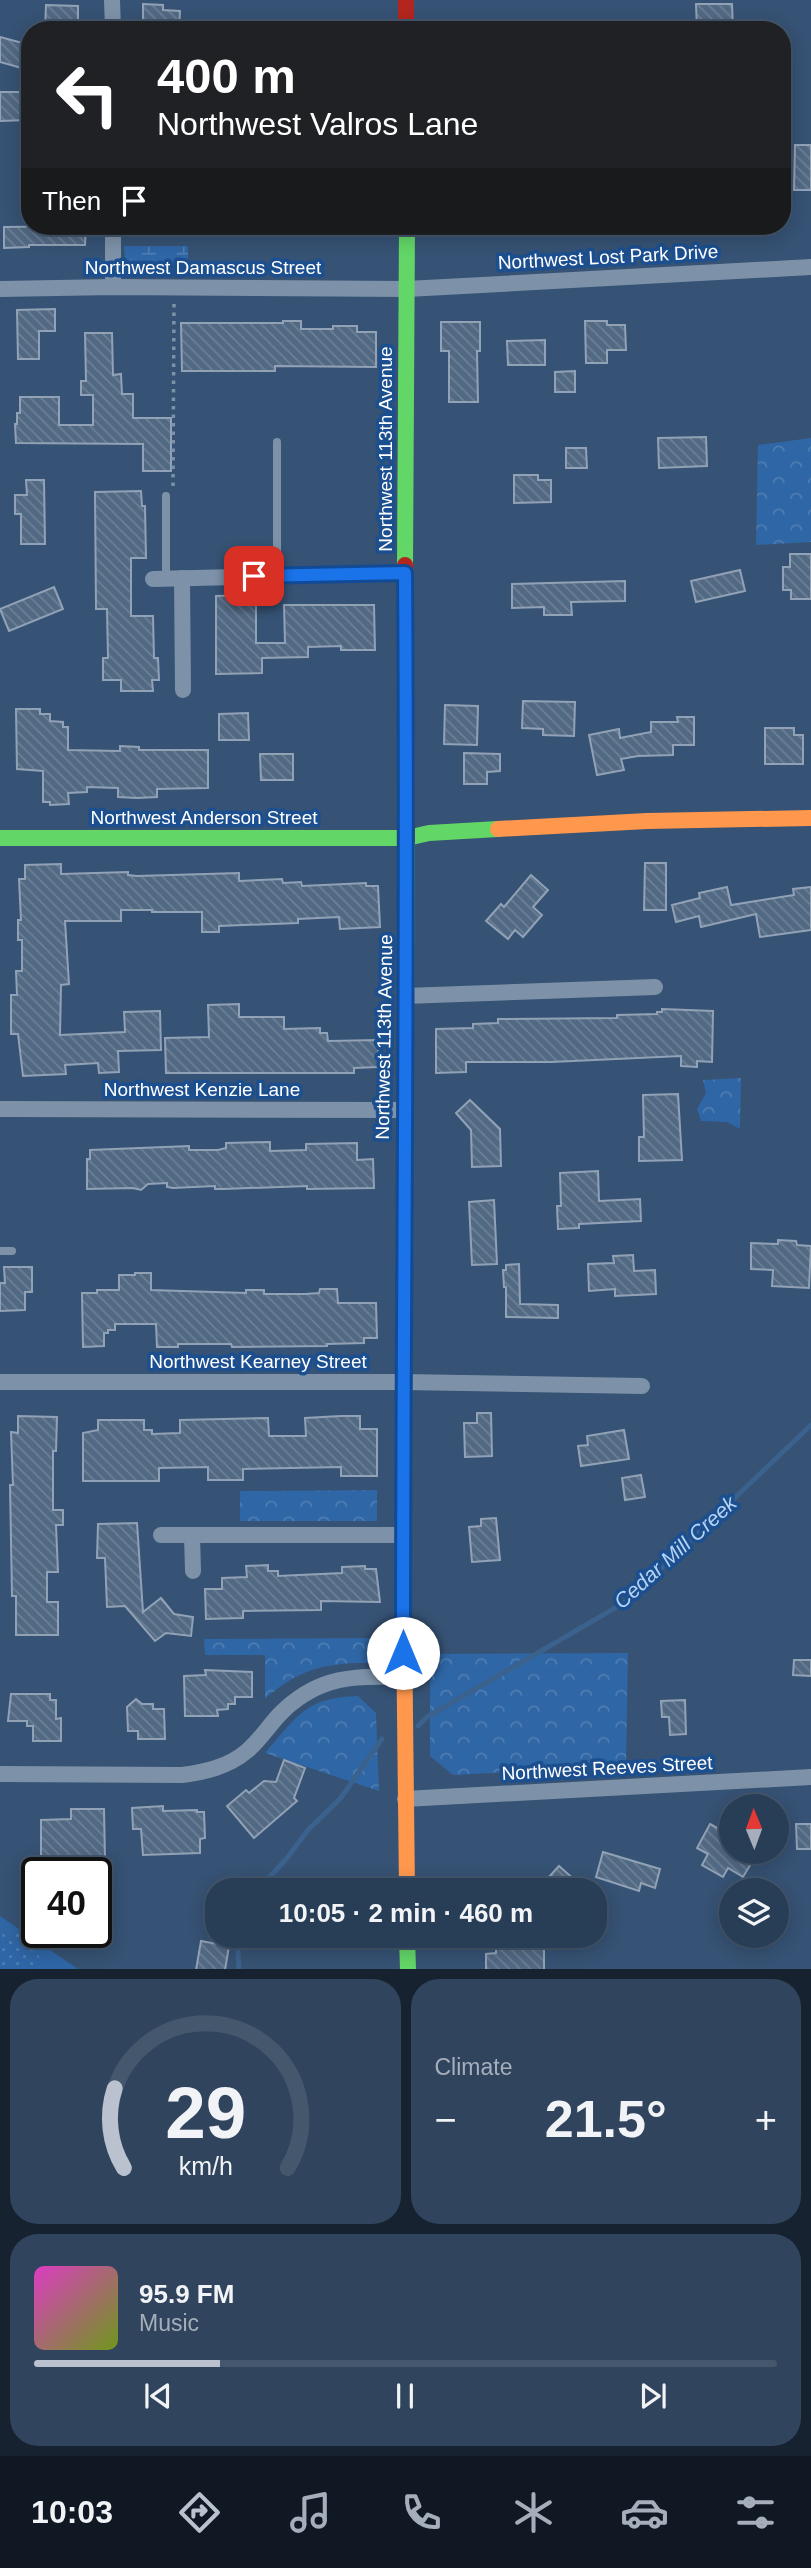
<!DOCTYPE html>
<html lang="en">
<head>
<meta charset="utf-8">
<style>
	:root { --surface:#283e57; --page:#30455d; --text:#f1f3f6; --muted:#a5aeba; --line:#44576d; --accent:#b9c2ce }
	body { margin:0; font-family:Arial,sans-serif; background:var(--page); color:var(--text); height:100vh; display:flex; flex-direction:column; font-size:26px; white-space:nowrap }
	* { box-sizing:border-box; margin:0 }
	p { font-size:23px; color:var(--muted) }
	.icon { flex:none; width:38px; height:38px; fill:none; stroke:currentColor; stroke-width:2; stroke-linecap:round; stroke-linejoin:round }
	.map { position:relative; height:1969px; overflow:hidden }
	.sheet { display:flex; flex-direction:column; gap:10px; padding:10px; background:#162230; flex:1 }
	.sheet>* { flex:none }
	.banner { position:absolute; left:21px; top:21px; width:770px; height:214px; border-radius:28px; box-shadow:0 4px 18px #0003,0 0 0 2px var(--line); background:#202124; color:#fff; overflow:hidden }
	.needle { width:46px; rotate:359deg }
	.controls { position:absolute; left:719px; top:1794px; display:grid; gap:14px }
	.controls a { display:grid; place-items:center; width:70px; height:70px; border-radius:50%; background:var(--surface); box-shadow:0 4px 18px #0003,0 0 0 2px var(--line); font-size:35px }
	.speed { position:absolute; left:21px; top:1857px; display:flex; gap:14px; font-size:35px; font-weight:700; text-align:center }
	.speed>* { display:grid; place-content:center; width:91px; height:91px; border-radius:50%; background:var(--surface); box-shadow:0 4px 18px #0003,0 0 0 2px var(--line); line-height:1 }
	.speed .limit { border:4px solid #111; border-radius:10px; background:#fff; color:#111 }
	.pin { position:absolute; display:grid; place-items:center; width:60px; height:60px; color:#fff; margin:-30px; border-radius:14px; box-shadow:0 4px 10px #0006 }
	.me { position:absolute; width:77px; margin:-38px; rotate:0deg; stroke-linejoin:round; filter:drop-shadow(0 0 5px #0008) }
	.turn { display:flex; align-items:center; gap:24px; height:147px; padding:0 21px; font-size:32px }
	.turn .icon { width:91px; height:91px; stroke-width:2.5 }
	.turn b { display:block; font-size:49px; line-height:60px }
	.then { display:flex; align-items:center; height:66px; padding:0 21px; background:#0003; gap:14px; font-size:26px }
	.big { font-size:52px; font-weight:800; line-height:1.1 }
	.sheet .tile { flex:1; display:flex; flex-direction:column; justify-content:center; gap:10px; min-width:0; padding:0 24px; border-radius:28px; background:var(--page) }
	.sheet .dial { align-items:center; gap:0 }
	.dial svg { height:182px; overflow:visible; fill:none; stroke:var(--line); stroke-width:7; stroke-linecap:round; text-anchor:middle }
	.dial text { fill:var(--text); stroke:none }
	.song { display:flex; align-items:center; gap:21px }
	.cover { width:84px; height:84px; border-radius:10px; background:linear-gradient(135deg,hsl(310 70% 55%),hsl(80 70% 35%)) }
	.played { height:7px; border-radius:4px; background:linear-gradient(90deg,var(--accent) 25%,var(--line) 25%) }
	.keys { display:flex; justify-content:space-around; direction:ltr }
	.heat { display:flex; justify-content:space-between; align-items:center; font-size:38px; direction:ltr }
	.sheet .tiles { flex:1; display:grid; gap:10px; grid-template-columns:1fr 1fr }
	.tile:last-child { grid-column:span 2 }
	.trip { position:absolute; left:205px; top:1878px; width:402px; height:70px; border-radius:28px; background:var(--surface); box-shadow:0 4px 18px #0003,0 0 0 2px var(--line); font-weight:800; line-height:70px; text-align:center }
	.menu { display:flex; height:112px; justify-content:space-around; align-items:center; background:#101923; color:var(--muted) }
	.menu .icon { width:49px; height:49px }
	.menu .current { color:var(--accent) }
	.menu b { font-size:32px; color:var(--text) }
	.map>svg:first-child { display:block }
	.green { fill:#2f66a5 }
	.forest { fill:url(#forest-crowns) }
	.wetland { fill:url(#wetland-marsh) }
	.park { fill:url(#park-dots) }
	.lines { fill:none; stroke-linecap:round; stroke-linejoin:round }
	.stream { stroke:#3b618d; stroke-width:5 }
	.building { fill:url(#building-back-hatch); stroke:#92a2b6; stroke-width:2 }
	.path { stroke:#7d92a8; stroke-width:3.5; stroke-dasharray:3.5 5; stroke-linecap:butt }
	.lane { stroke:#7d92a8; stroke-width:8 }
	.street { stroke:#7d92a8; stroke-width:16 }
	.fast { stroke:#63d668; stroke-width:16 }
	.slow { stroke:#ff974d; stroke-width:16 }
	.jam { stroke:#b3261e; stroke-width:16 }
	.route-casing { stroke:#114b97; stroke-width:18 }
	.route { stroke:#1a73e8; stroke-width:12 }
	.labels { text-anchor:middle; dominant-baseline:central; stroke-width:7; stroke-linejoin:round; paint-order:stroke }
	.street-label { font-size:19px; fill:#fff; stroke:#1b4f8f }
	.water-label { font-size:21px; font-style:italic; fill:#b5d3f5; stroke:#1b4f8f }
</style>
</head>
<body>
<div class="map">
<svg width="811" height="1970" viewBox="0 0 811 1970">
	<defs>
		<pattern id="forest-crowns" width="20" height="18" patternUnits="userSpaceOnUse" patternTransform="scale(1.75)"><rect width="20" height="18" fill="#2f66a5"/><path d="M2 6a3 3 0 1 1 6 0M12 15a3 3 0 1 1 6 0" fill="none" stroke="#4e7db2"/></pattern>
		<pattern id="wetland-marsh" width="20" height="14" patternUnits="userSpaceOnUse" patternTransform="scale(1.75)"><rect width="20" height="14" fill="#2f66a5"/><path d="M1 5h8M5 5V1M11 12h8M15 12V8" fill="none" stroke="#4e7db2"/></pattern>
		<pattern id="park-dots" width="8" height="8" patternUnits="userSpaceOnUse" patternTransform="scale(1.75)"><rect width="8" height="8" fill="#2f66a5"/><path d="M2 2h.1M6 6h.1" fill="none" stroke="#4e7db2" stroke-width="1.8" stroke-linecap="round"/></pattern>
		<pattern id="building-back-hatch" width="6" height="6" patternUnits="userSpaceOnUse" patternTransform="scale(1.75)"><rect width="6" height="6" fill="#526984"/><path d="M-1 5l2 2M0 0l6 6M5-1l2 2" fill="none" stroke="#6c8096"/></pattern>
	</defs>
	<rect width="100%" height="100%" fill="#365274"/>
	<polygon class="green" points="0,1916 78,1969 0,1969"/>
	<g class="forest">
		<polygon points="811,438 811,542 756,545 758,445"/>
		<polygon points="741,1078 740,1129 727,1122 701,1121 697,1109 706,1093 703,1080"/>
		<polygon points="377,1490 377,1521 240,1521 240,1491"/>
		<path d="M377,1638L376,1663C330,1662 300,1667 265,1699V1655H205L204,1639Z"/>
		<polygon points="628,1653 626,1766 453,1775 430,1756 430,1654"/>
		<path d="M358,1696L376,1713L379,1791L265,1753C296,1718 305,1697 358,1696Z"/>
	</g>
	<polygon class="wetland" points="124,246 188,246 188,266 134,266 125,258"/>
	<polygon class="park" points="0,1930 37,1930 39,1932 39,1969 0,1969"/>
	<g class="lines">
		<g class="stream">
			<polyline points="418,1726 427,1717 627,1601 811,1425"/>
			<polyline points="258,1890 287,1858 308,1830 340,1799 382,1739"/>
			<polyline points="237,1936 239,1970"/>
		</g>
	</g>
	<g class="building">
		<polygon points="143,4 163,5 163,10 180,11 179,30 143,30"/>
		<polygon points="696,4 732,4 733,30 697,30"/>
		<polygon points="46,5 78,6 78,30 45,30"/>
		<polygon points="0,37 30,45 25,69 0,62"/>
		<polygon points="0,92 27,92 27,120 0,121"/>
		<polygon points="795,145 811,145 811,190 794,190"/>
		<polygon points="86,226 85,245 29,245 29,247 4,248 4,227"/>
		<polygon points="55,309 55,331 39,331 39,359 18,359 17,310"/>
		<polygon points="283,321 301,321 301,329 333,329 333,326 357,326 357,332 376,332 376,367 275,366 275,371 182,371 181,323 283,323"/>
		<polygon points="585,321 607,321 607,325 625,325 626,350 607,350 607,363 586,363"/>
		<polygon points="441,322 480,322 480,351 477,351 478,402 449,402 449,351 441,351"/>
		<polygon points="85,333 112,333 113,375 121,374 122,394 133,394 133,418 171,418 171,471 143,471 143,444 16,443 15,424 17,424 17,413 20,413 20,397 59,397 59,425 93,425 93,395 81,395 81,381 86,381"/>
		<polygon points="545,340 545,365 508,365 507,341"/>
		<polygon points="575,371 575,392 555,392 555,372"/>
		<polygon points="706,437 707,466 659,468 658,438"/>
		<polygon points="566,448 586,448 587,468 566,468"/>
		<polygon points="514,475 538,475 538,480 551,480 551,502 514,503"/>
		<polygon points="26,480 44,480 45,544 21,544 21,514 15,514 15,495 27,495"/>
		<polygon points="141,491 142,506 145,506 146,558 131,558 131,616 153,616 154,658 158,658 159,680 152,680 153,691 121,691 121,680 103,680 103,658 108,658 107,609 96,609 95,492"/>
		<polygon points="790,554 811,554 811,599 791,599 791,590 783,590 783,567 790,567"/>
		<polygon points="740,570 745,591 696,602 691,581"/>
		<polygon points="625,581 625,601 571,602 572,615 544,615 544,607 512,608 512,584"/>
		<polygon points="54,587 63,609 9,631 0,609"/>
		<polygon points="256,595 256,643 285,643 284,605 374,605 375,650 341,650 341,646 308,647 308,657 262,658 262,673 216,674 216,596"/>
		<polygon points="523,701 575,702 574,736 543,735 543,729 522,728"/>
		<polygon points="445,705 478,706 477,745 444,744"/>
		<polygon points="16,709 40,709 40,714 50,714 50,721 63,722 63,727 68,727 68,750 120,751 120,746 139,747 139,750 208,750 208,788 157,789 157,797 137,798 118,797 118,788 87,787 87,792 68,793 69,804 50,805 50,802 43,802 43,771 17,769"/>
		<polygon points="248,713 249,740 219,740 219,714"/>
		<polygon points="677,717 694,717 694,745 673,745 673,755 638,756 621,759 624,770 597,775 589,735 619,729 620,738 651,732 651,722 678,722"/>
		<polygon points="765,728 794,728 794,735 803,735 803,764 765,764"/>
		<polygon points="464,753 500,754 500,771 487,772 487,784 464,784"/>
		<polygon points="260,754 293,754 293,780 261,780"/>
		<polygon points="645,863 666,863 666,910 644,910"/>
		<polygon points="61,864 61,874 128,872 128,875 137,876 239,873 239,881 282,879 283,883 301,882 302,886 366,883 366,886 378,886 380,927 340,929 339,917 298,919 298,923 219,926 219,932 202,932 202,912 152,912 152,910 121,910 121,921 65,921 69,984 61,985 60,1035 125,1032 124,1012 160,1011 161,1050 118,1051 119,1072 99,1073 98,1063 65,1065 66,1074 23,1076 18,1034 11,1034 11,995 17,995 16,971 22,971 22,940 18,940 18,920 21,920 19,879 25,879 25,865"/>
		<polygon points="531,875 548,890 533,907 542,915 523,937 515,930 508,939 486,921 501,904 504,907"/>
		<polygon points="727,887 731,905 794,895 793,889 811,887 811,930 760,937 756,914 701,927 699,916 676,922 672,905 700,898 699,893"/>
		<polygon points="239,1004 239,1017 284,1017 284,1029 320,1028 320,1033 327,1033 328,1041 378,1040 378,1067 354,1068 354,1073 166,1073 165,1038 209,1037 208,1005"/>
		<polygon points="662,1009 713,1011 712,1062 697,1061 697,1067 681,1066 681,1056 551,1062 466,1062 466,1072 436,1073 436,1029 473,1028 473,1024 498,1023 498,1019 617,1018 617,1015 657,1014 657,1012 662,1012"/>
		<polygon points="678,1094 682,1160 639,1161 639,1137 644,1137 643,1095"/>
		<polygon points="470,1100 500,1129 501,1166 472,1167 471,1130 456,1113"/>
		<polygon points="270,1142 270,1151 306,1150 306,1144 357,1143 357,1160 373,1159 374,1188 307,1189 307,1186 223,1189 215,1189 215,1186 173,1188 167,1187 167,1183 148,1184 141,1190 133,1188 87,1189 87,1159 90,1159 90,1150 189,1146 189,1150 218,1150 226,1148 226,1143"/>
		<polygon points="598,1171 599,1201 640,1199 641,1221 579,1224 579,1228 558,1229 557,1206 561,1206 560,1173"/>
		<polygon points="494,1200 497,1264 472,1265 469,1202"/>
		<polygon points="778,1240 796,1241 797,1245 811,1246 809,1288 772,1286 773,1270 751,1269 751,1243 778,1244"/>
		<polygon points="633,1255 634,1271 655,1270 656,1294 615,1296 615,1289 589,1291 588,1264 614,1263 613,1256"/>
		<polygon points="519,1264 520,1304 558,1305 558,1318 506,1317 506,1287 504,1287 503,1270 506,1270 506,1265"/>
		<polygon points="4,1267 32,1267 32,1292 25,1292 25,1310 0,1311 0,1283 5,1283"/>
		<polygon points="135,1273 151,1273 151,1290 246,1293 246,1290 264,1290 264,1294 305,1294 319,1293 320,1289 337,1289 338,1303 376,1303 377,1338 364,1338 364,1343 327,1344 327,1346 232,1347 231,1344 178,1344 178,1347 157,1347 156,1324 115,1324 115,1330 108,1330 108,1333 104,1333 104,1346 83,1347 82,1293 97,1293 97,1290 119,1290 119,1275 135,1275"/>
		<polygon points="477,1413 491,1413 492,1456 465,1457 464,1423 477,1423"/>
		<polygon points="18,1416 57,1417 56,1451 53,1451 53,1510 63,1510 63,1525 56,1525 58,1572 47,1572 47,1602 58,1602 58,1635 16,1635 16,1596 12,1596 10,1485 13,1485 11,1432 18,1433"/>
		<polygon points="341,1416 360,1416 360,1429 377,1429 377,1476 341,1476 341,1467 243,1469 243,1480 208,1480 208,1467 159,1468 159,1481 83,1481 83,1433 98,1430 98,1420 144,1420 144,1430 152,1430 152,1434 180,1433 180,1420 268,1418 269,1436 306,1436 305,1418"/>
		<polygon points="624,1430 629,1459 581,1466 578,1446 588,1445 587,1436"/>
		<polygon points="641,1475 645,1497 625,1500 622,1478"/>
		<polygon points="496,1518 500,1560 472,1562 469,1527 481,1526 481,1519"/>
		<polygon points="137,1523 143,1612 161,1598 174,1614 193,1617 191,1636 166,1633 155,1641 125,1606 107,1607 105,1558 97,1558 98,1524"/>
		<polygon points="268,1565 268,1571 278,1571 278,1576 342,1573 342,1567 365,1566 365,1569 376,1569 380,1602 321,1601 321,1610 243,1611 243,1618 206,1619 205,1589 222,1589 222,1578 247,1577 246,1566"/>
		<polygon points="794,1660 811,1660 811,1676 793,1675"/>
		<polygon points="205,1670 252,1672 252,1697 235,1697 235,1704 228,1704 228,1709 217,1710 218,1716 185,1716 184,1676 206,1675"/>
		<polygon points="11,1694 50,1694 50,1700 56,1700 56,1719 61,1718 61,1741 33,1741 33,1726 27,1726 27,1721 8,1721"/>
		<polygon points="136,1699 142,1704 153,1704 153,1709 164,1709 165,1739 138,1739 138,1731 128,1731 127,1707"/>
		<polygon points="685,1700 686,1734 670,1735 669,1717 662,1717 661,1701"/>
		<polygon points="284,1760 305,1768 294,1798 297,1801 254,1838 227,1806 246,1790 249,1793 264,1781 276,1782"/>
		<polygon points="163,1806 163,1811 197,1810 197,1812 204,1812 205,1838 200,1839 200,1853 143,1855 141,1829 133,1829 132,1808"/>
		<polygon points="71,1809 104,1809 105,1859 73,1859 73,1865 56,1865 41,1859 41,1820 71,1819"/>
		<polygon points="710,1824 732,1836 732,1852 747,1852 755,1857 743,1877 728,1868 723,1877 702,1865 708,1854 697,1848"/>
		<polygon points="796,1824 811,1824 811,1849 797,1849"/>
		<polygon points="603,1852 660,1869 655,1888 641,1883 639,1891 596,1877"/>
		<polygon points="559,1866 576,1881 568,1890 537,1890"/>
		<polygon points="201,1941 229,1946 225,1970 196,1970"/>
		<polygon points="544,1947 544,1970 486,1970 486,1954 496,1953 496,1948"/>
	</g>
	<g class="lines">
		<polyline class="path" points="173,486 174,304"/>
		<g class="lane">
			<polyline points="277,442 277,576"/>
			<polyline points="166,578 166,496"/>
			<polyline points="0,1251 12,1251"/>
		</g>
		<g class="street">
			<polyline points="112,0 113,30"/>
			<polyline points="113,226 113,287"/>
			<polyline points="0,289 113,287 407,289 811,267"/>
			<polyline points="182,578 183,690"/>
			<polyline points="153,579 405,573"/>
			<polyline points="405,996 655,987"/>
			<polyline points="0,1109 404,1110"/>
			<polyline points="0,1382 403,1382 642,1386"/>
			<polyline points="161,1535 403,1535"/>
			<polyline points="192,1535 193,1571"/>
			<path d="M0,1774L182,1775C205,1772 228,1767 247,1751C259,1741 268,1727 279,1715C290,1703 307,1691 323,1685C348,1675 377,1677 403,1677"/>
			<polyline points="405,1799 811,1777"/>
		</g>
		<g class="fast">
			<polyline points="405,565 407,226"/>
			<polyline points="0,838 407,838 429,833 498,829"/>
			<polyline points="404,1309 407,840"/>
			<polyline points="407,1936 408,1970"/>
		</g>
		<g class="slow">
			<polyline points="498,829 647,821 811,818"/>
			<polyline points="404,1309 403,1535 407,1890"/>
		</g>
		<g class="jam">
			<polyline points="406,0 406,30"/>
			<polyline points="405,565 407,840"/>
		</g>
	</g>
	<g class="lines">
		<g class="route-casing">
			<path id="route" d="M254,576L405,573C408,933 403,1293 403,1653"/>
		</g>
		<use href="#route" class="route"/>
	</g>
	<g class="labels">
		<g class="street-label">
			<text transform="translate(608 257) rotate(-3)">Northwest Lost Park Drive</text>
			<text x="203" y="267">Northwest Damascus Street</text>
			<text transform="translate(385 449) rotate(-90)">Northwest 113th Avenue</text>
			<text x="204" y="817">Northwest Anderson Street</text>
			<text transform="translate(384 1037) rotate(-89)">Northwest 113th Avenue</text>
			<text x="202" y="1089">Northwest Kenzie Lane</text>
			<text x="258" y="1361">Northwest Kearney Street</text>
			<text transform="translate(607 1768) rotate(-3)">Northwest Reeves Street</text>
		</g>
		<g class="water-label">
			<text transform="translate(675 1552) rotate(-42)">Cedar Mill Creek</text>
		</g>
	</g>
</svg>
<div class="controls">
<a><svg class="needle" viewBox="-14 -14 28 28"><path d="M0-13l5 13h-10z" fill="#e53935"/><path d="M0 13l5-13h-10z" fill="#a5aeba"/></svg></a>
<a><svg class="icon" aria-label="layers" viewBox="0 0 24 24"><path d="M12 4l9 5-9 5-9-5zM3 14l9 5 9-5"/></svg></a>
</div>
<div class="speed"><div class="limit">40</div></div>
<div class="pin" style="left:254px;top:576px;background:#d93025"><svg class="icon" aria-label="arrive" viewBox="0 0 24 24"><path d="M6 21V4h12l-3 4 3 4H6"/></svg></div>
<svg class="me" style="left:403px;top:1653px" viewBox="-20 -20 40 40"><circle r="19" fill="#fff"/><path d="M0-13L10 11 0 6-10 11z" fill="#1a73e8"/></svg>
<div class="trip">10:05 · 2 min · 460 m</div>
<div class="banner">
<div class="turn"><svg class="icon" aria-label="left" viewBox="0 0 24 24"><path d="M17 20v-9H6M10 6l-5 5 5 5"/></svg><div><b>400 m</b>Northwest Valros Lane</div></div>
<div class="then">Then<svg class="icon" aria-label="arrive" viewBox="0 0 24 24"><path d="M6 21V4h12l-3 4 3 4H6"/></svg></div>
</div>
</div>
<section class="sheet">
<div class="tiles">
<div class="tile dial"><svg viewBox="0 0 100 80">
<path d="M14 69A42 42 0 1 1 86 69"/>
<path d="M14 69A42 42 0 0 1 10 34" stroke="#b9c2ce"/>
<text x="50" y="56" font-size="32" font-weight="700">29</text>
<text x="50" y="72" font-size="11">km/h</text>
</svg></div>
<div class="tile"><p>Climate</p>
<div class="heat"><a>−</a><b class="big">21.5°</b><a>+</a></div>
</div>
<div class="tile">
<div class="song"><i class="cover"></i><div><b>95.9 FM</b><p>Music</p></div></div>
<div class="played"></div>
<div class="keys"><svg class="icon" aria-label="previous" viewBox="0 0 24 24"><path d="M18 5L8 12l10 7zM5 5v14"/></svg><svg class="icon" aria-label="pause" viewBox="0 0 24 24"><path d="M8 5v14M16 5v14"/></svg><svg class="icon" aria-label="next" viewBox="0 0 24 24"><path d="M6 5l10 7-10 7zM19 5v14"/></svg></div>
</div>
</div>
</section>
<nav class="menu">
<b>10:03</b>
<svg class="icon current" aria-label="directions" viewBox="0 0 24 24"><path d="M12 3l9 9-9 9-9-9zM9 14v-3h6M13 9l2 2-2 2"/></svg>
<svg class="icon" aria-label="music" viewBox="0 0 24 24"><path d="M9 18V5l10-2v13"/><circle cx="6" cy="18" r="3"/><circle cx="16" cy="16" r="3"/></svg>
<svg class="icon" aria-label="phone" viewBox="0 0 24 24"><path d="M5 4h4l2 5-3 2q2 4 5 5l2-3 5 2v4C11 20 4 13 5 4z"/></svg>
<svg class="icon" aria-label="climate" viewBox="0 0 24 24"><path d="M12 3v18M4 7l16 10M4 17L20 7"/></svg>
<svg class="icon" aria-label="car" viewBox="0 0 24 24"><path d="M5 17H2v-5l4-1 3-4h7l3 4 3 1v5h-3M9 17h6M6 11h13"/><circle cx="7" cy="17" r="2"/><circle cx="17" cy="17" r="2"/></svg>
<svg class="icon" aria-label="filters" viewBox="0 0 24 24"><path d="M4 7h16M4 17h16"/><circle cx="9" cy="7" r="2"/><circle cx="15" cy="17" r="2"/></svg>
</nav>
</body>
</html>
